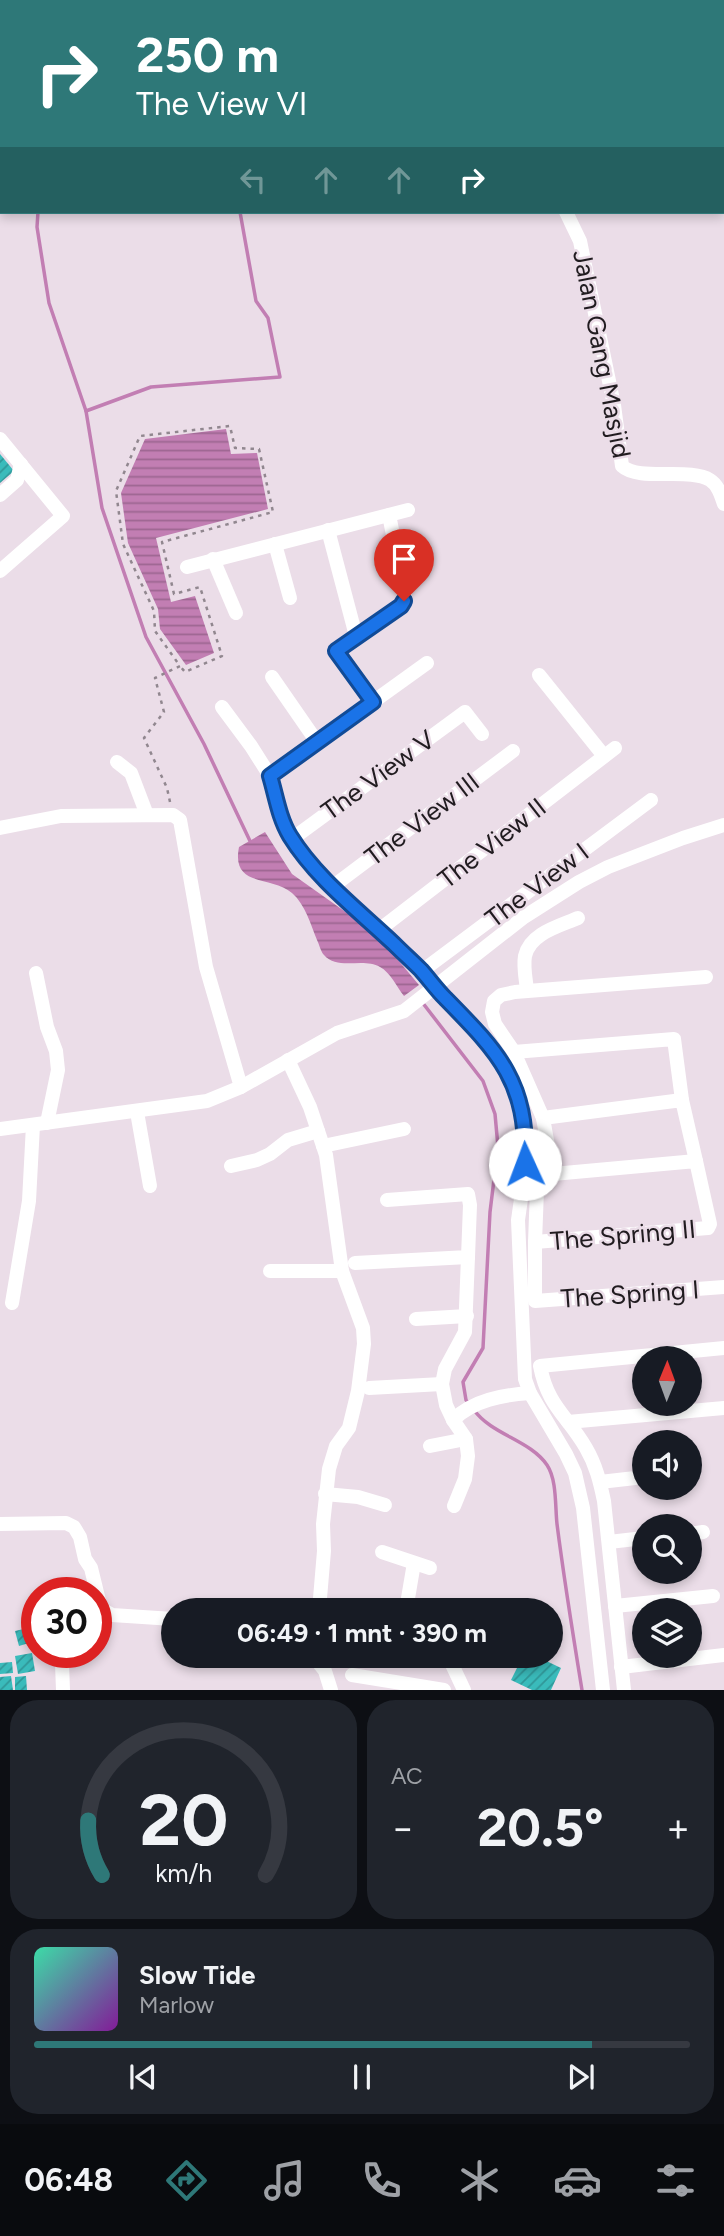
<!DOCTYPE html>
<html lang="id">
<head>
<meta charset="utf-8">
<style>
	:root { --surface:#171b24; --page:#20242c; --text:#f1f3f6; --muted:#9ea1a6; --line:#363941; --accent:#2e7878 }
	body { margin:0; font-family:Figtree,sans-serif; background:var(--page); color:var(--text); height:100vh; display:flex; flex-direction:column; font-size:26px; white-space:nowrap }
	* { box-sizing:border-box; margin:0 }
	p { font-size:23px; color:var(--muted) }
	.icon { flex:none; width:38px; height:38px; fill:none; stroke:currentColor; stroke-width:2; stroke-linecap:round; stroke-linejoin:round }
	.map { position:relative; height:1690px; overflow:hidden }
	.details { display:flex; flex-direction:column; gap:10px; padding:10px; background:#0d0f14; flex:1 }
	.details>* { flex:none }
	.guide { position:absolute; left:0px; top:0px; width:724px; height:214px; box-shadow:0 4px 10px #0003; background:#2e7878; color:#fff; overflow:hidden }
	.needle { width:46px; rotate:1deg }
	.tools { position:absolute; left:632px; top:1346px; display:grid; gap:14px }
	.tools a { display:grid; place-items:center; width:70px; height:70px; border-radius:50%; background:var(--surface); box-shadow:0 4px 10px #0003; font-size:35px }
	.speed { position:absolute; left:21px; top:1577px; display:flex; gap:14px; font-size:35px; font-weight:700; text-align:center }
	.speed>* { display:grid; place-content:center; width:91px; height:91px; border-radius:50%; background:var(--surface); box-shadow:0 4px 10px #0003; line-height:1 }
	.speed .limit { border:10px solid #d22; background:#fff; color:#111 }
	.pin { position:absolute; display:grid; place-items:center; width:60px; height:60px; color:#fff; margin:-72px -30px; border-radius:50% 50% 50% 0; rotate:-45deg; box-shadow:0 0 7px #0007 }
	.pin .icon { rotate:45deg }
	.me { position:absolute; width:77px; margin:-38px; rotate:358deg; stroke-linejoin:round; filter:drop-shadow(0 0 5px #0008) }
	.turn { display:flex; align-items:center; gap:24px; height:147px; padding:0 21px; font-size:32px }
	.turn .icon { width:91px; height:91px; stroke-width:2.5 }
	.turn b { display:block; font-size:49px; line-height:60px }
	.lanes { display:flex; align-items:center; height:66px; padding:0 21px; background:#0003; justify-content:center; gap:35px; direction:ltr }
	.lanes .off { opacity:.35 }
	.big { font-size:52px; font-weight:700; line-height:1.1 }
	.details .card { flex:1; display:flex; flex-direction:column; justify-content:center; gap:10px; min-width:0; padding:0 24px; border-radius:28px; background:var(--page) }
	.details .dial { align-items:center; gap:0 }
	.dial svg { height:182px; overflow:visible; fill:none; stroke:var(--line); stroke-width:7; stroke-linecap:round; text-anchor:middle }
	.dial text { fill:var(--text); stroke:none }
	.song { display:flex; align-items:center; gap:21px }
	.cover { width:84px; height:84px; border-radius:10px; background:linear-gradient(135deg,hsl(160 70% 55%),hsl(290 70% 35%)) }
	.played { height:7px; border-radius:4px; background:linear-gradient(90deg,var(--accent) 85%,var(--line) 85%) }
	.keys { display:flex; justify-content:space-around; direction:ltr }
	.heat { display:flex; justify-content:space-between; align-items:center; font-size:38px; direction:ltr }
	.details .tiles { flex:1; display:grid; gap:10px; grid-template-columns:1fr 1fr }
	.card:last-child { grid-column:span 2 }
	.trip { position:absolute; left:161px; top:1598px; width:402px; height:70px; border-radius:35px; background:var(--surface); box-shadow:0 4px 10px #0003; font-weight:700; line-height:70px; text-align:center }
	.tabs { display:flex; height:112px; justify-content:space-around; align-items:center; background:#090b0e; color:var(--muted) }
	.tabs .icon { width:49px; height:49px }
	.tabs .on { color:var(--accent) }
	.tabs b { font-size:32px; color:var(--text) }
	.map>svg:first-child { display:block }
	.water { fill:url(#water-rules) }
	.lines { fill:none; stroke-linecap:round; stroke-linejoin:round }
	.stream { stroke:#c27eb3; stroke-width:3.5 }
	.building { fill:url(#building-hatch) }
	.path { stroke:#91878f; stroke-width:2.5; stroke-dasharray:3.5 5; stroke-linecap:butt }
	.minor { stroke:#fff; stroke-width:14 }
	.route-casing { stroke:#114b97; stroke-width:18 }
	.route { stroke:#1a73e8; stroke-width:12 }
	.labels { text-anchor:middle; dominant-baseline:central; stroke-width:5; stroke-linejoin:round; paint-order:stroke }
	.street-label { font-size:26px; fill:#211c20; stroke:#ebdde8 }
</style>
</head>
<body>
<div class="map">
<svg width="724" height="1690" viewBox="0 0 724 1690">
	<defs>
		<pattern id="water-rules" width="6" height="5" patternUnits="userSpaceOnUse" patternTransform="scale(1.75)"><rect width="6" height="5" fill="#c27eb3"/><path d="M0 2.5h6" fill="none" stroke="#9d6691"/></pattern>
		<pattern id="building-hatch" width="6" height="6" patternUnits="userSpaceOnUse" patternTransform="scale(1.75)"><rect width="6" height="6" fill="#3abbbb"/><path d="M-1 1l2-2M0 6l6-6M5 7l2-2" fill="none" stroke="#309798"/></pattern>
	</defs>
	<rect width="100%" height="100%" fill="#ebdde8"/>
	<g class="water">
		<polygon points="226,429 231,454 257,453 268,509 156,538 171,602 195,596 214,653 186,665 160,629 158,609 128,543 121,493 145,439"/>
		<path d="M265,832L292,874L364,925L388,948L419,985L404,996C397,987 390,972 380,967C363,957 338,971 324,955C321,952 319,944 317,940C311,925 305,904 292,893C271,875 231,888 239,847Z"/>
	</g>
	<g class="lines">
		<g class="stream">
			<polyline points="69,0 69,2"/>
			<polyline points="223,0 224,2"/>
			<polyline points="38,212 37,227 49,303 86,411 102,508 146,637 204,744 250,841"/>
			<polyline points="86,411 151,387 280,377 268,318 256,301 240,212"/>
			<polyline points="422,1002 483,1081 495,1114 498,1147 490,1212 483,1348 463,1382 466,1400 469,1404"/>
			<path d="M474,1410C492,1435 530,1440 547,1465C557,1480 555,1506 557,1524C564,1579 573,1635 582,1690"/>
		</g>
	</g>
	<g class="building">
		<polygon points="0,454 14,471 0,483"/>
		<polygon points="28,1628 32,1642 19,1646 15,1631"/>
		<polygon points="32,1653 35,1671 18,1674 15,1656"/>
		<polygon points="523,1656 536,1656 561,1668 551,1690 532,1690 511,1680"/>
		<polygon points="12,1662 13,1673 0,1674 0,1663"/>
		<polygon points="11,1676 13,1690 0,1690 0,1677"/>
		<polygon points="26,1676 27,1690 15,1690 15,1677"/>
	</g>
	<g class="lines">
		<polyline class="path" points="170,802 167,788 144,738 164,712 155,678 180,666 155,631 154,611 123,544 116,491 140,436 230,426 235,448 259,449 273,512 162,542 174,594 200,587 222,656 185,672 180,666"/>
		<g class="minor">
			<polyline points="485,0 486,2"/>
			<polyline points="627,0 628,2"/>
			<polyline points="723,111 724,112"/>
			<path d="M566,212L580,241L614,405L622,466C639,482 690,467 710,480C718,485 721,495 724,504"/>
			<polyline points="0,439 63,516 0,571"/>
			<polyline points="0,495 17,480 21,464"/>
			<polyline points="328,530 356,636"/>
			<polyline points="275,544 290,598"/>
			<polyline points="213,559 236,613"/>
			<polyline points="187,567 408,510"/>
			<polyline points="539,675 604,756"/>
			<polyline points="272,677 317,742"/>
			<polyline points="373,702 336,651 401,606 405,594 389,515"/>
			<polyline points="222,707 251,746 270,776 284,825 292,839 332,887 422,971 439,992 483,1037 502,1060 512,1079 522,1113 525,1150 524,1178 518,1220 525,1379 530,1393 566,1454 575,1473 583,1508 603,1690"/>
			<polyline points="117,762 131,773 147,815"/>
			<polyline points="270,776 427,663"/>
			<polyline points="0,828 61,816 173,815 180,820 206,967 241,1087"/>
			<polyline points="292,839 465,712 482,734"/>
			<polyline points="332,887 513,751"/>
			<polyline points="379,930 615,748"/>
			<polyline points="422,971 651,800"/>
			<polyline points="36,973 47,1027 56,1051 58,1070 47,1123"/>
			<polyline points="706,977 515,992 501,995 494,1001 492,1012 495,1024 514,1052 543,1118 553,1174 541,1183 537,1190 535,1242 535,1301 724,1287"/>
			<path d="M527,990C526,980 523,967 525,956C530,933 560,926 578,918"/>
			<polyline points="514,1052 674,1039 682,1100"/>
			<polyline points="288,1060 310,1107 326,1155 342,1271 363,1328 364,1344 358,1391 349,1428 336,1446 329,1469 323,1524 324,1551 319,1610"/>
			<polyline points="137,1112 150,1186"/>
			<polyline points="543,1118 682,1100 696,1161"/>
			<polyline points="0,1129 207,1101 241,1087 337,1033 404,1011 524,917 579,882 608,867 683,838 724,825"/>
			<polyline points="323,1146 404,1129"/>
			<polyline points="231,1166 257,1160 270,1154 288,1140 318,1131"/>
			<polyline points="535,1242 708,1228 710,1224 696,1161 553,1174"/>
			<polyline points="355,1263 468,1257 470,1205 468,1194 387,1200"/>
			<polyline points="270,1271 342,1271"/>
			<polyline points="12,1303 29,1201 33,1125"/>
			<polyline points="416,1319 467,1316"/>
			<polyline points="369,1388 442,1384"/>
			<path d="M453,1420C473,1400 503,1395 530,1393"/>
			<polyline points="568,1422 724,1408"/>
			<polyline points="430,1446 466,1439"/>
			<polyline points="600,1482 644,1477"/>
			<polyline points="325,1494 358,1497 385,1505"/>
			<polyline points="454,1506 465,1479 468,1456 466,1439 453,1420 446,1405 442,1384 445,1369 465,1332 468,1257"/>
			<polyline points="0,1524 66,1523 74,1527 80,1537 85,1559 91,1568 101,1609 112,1615 173,1619"/>
			<polyline points="690,1534 703,1532"/>
			<polyline points="609,1542 644,1538"/>
			<polyline points="382,1552 430,1568"/>
			<polyline points="615,1606 713,1596"/>
			<polyline points="406,1610 414,1563"/>
			<polyline points="313,1656 325,1671 331,1690"/>
			<polyline points="448,1656 464,1690"/>
			<polyline points="62,1664 63,1690"/>
			<polyline points="621,1667 724,1655"/>
			<polyline points="352,1675 444,1690"/>
			<path d="M624,1690L604,1501C600,1482 596,1465 586,1448C567,1415 548,1407 540,1366L724,1348"/>
		</g>
	</g>
	<g class="lines">
		<g class="route-casing">
			<path id="route" d="M404,601L401,606L336,651L373,702L270,776C276,796 279,818 290,836C316,878 358,910 394,944C403,953 412,961 421,970C429,979 436,989 445,998C499,1053 528,1082 525,1164"/>
		</g>
		<use href="#route" class="route"/>
	</g>
	<g class="labels">
		<g class="street-label">
			<text transform="translate(602 354) rotate(79)">Jalan Gang Masjid</text>
			<text transform="translate(378 775) rotate(-36)">The View V</text>
			<text transform="translate(422 819) rotate(-37)">The View III</text>
			<text transform="translate(492 843) rotate(-38)">The View II</text>
			<text transform="translate(537 885) rotate(-37)">The View I</text>
			<text transform="translate(623 1235) rotate(-5)">The Spring II</text>
			<text transform="translate(630 1294) rotate(-4)">The Spring I</text>
		</g>
	</g>
</svg>
<div class="tools">
<a><svg class="needle" viewBox="-14 -14 28 28"><path d="M0-13l5 13h-10z" fill="#e53935"/><path d="M0 13l5-13h-10z" fill="#9ea1a6"/></svg></a>
<a><svg class="icon" aria-label="sound" viewBox="0 0 24 24"><path d="M4 9h4l5-4v14l-5-4H4zM17 9q2 3 0 6"/></svg></a>
<a><svg class="icon" aria-label="search" viewBox="0 0 24 24"><circle cx="10" cy="10" r="6"/><path d="M15 15l6 6"/></svg></a>
<a><svg class="icon" aria-label="layers" viewBox="0 0 24 24"><path d="M12 4l9 5-9 5-9-5zM3 14l9 5 9-5"/></svg></a>
</div>
<div class="speed"><div class="limit">30</div></div>
<div class="pin" style="left:404px;top:601px;background:#d93025"><svg class="icon" aria-label="arrive" viewBox="0 0 24 24"><path d="M6 21V4h12l-3 4 3 4H6"/></svg></div>
<svg class="me" style="left:525px;top:1164px" viewBox="-20 -20 40 40"><circle r="19" fill="#fff"/><path d="M0-13L10 11 0 6-10 11z" fill="#1a73e8"/></svg>
<div class="trip">06:49 · 1 mnt · 390 m</div>
<div class="guide">
<div class="turn"><svg class="icon" aria-label="right" viewBox="0 0 24 24"><path d="M7 20v-9h11M14 6l5 5-5 5"/></svg><div><b>250 m</b>The View VI</div></div>
<div class="lanes"><svg class="icon off" aria-label="left" viewBox="0 0 24 24"><path d="M17 20v-9H6M10 6l-5 5 5 5"/></svg><svg class="icon off" aria-label="ahead" viewBox="0 0 24 24"><path d="M12 20V5M6 11l6-6 6 6"/></svg><svg class="icon off" aria-label="ahead" viewBox="0 0 24 24"><path d="M12 20V5M6 11l6-6 6 6"/></svg><svg class="icon" aria-label="right" viewBox="0 0 24 24"><path d="M7 20v-9h11M14 6l5 5-5 5"/></svg></div>
</div>
</div>
<section class="details">
<div class="tiles">
<div class="card dial"><svg viewBox="0 0 100 80">
<path d="M14 69A42 42 0 1 1 86 69"/>
<path d="M14 69A42 42 0 0 1 8 45" stroke="#2e7878"/>
<text x="50" y="56" font-size="32" font-weight="700">20</text>
<text x="50" y="72" font-size="11">km/h</text>
</svg></div>
<div class="card"><p>AC</p>
<div class="heat"><a>−</a><b class="big">20.5°</b><a>+</a></div>
</div>
<div class="card">
<div class="song"><i class="cover"></i><div><b>Slow Tide</b><p>Marlow</p></div></div>
<div class="played"></div>
<div class="keys"><svg class="icon" aria-label="previous" viewBox="0 0 24 24"><path d="M18 5L8 12l10 7zM5 5v14"/></svg><svg class="icon" aria-label="pause" viewBox="0 0 24 24"><path d="M8 5v14M16 5v14"/></svg><svg class="icon" aria-label="next" viewBox="0 0 24 24"><path d="M6 5l10 7-10 7zM19 5v14"/></svg></div>
</div>
</div>
</section>
<nav class="tabs">
<b>06:48</b>
<svg class="icon on" aria-label="directions" viewBox="0 0 24 24"><path d="M12 3l9 9-9 9-9-9zM9 14v-3h6M13 9l2 2-2 2"/></svg>
<svg class="icon" aria-label="music" viewBox="0 0 24 24"><path d="M9 18V5l10-2v13"/><circle cx="6" cy="18" r="3"/><circle cx="16" cy="16" r="3"/></svg>
<svg class="icon" aria-label="phone" viewBox="0 0 24 24"><path d="M5 4h4l2 5-3 2q2 4 5 5l2-3 5 2v4C11 20 4 13 5 4z"/></svg>
<svg class="icon" aria-label="climate" viewBox="0 0 24 24"><path d="M12 3v18M4 7l16 10M4 17L20 7"/></svg>
<svg class="icon" aria-label="car" viewBox="0 0 24 24"><path d="M5 17H2v-5l4-1 3-4h7l3 4 3 1v5h-3M9 17h6M6 11h13"/><circle cx="7" cy="17" r="2"/><circle cx="17" cy="17" r="2"/></svg>
<svg class="icon" aria-label="filters" viewBox="0 0 24 24"><path d="M4 7h16M4 17h16"/><circle cx="9" cy="7" r="2"/><circle cx="15" cy="17" r="2"/></svg>
</nav>
</body>
</html>
